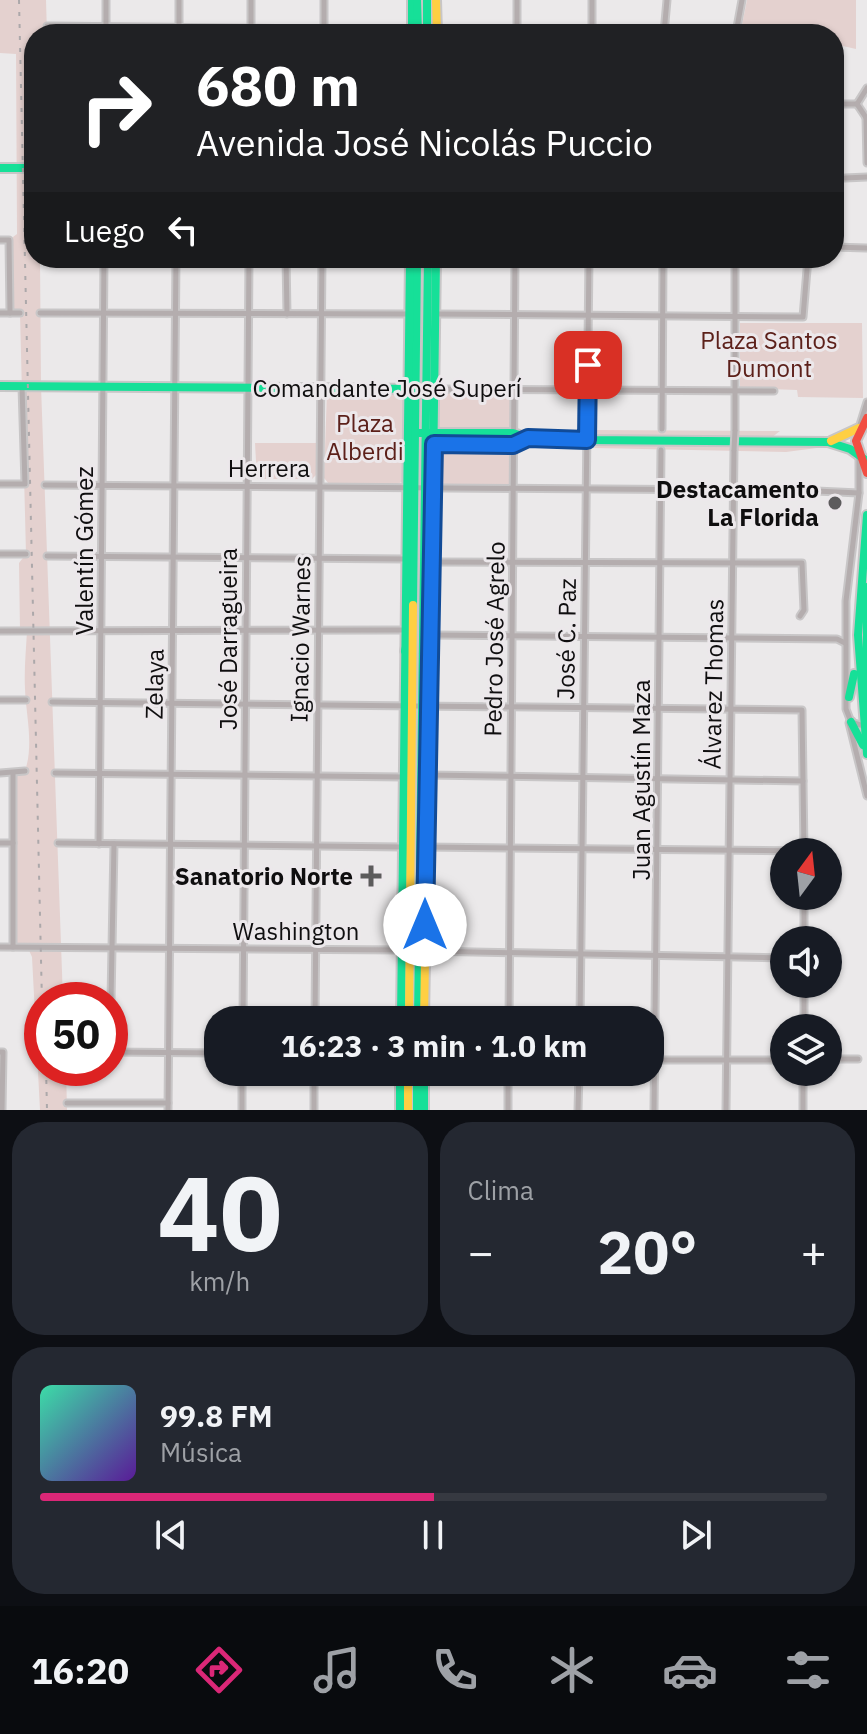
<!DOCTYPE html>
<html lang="es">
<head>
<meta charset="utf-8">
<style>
	:root { --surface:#171b24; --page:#242831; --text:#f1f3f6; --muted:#9ea1a6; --line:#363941; --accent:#db2777 }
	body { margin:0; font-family:"IBM Plex Sans",sans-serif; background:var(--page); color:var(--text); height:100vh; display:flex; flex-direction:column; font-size:30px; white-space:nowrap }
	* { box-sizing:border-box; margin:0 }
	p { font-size:26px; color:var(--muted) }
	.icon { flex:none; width:44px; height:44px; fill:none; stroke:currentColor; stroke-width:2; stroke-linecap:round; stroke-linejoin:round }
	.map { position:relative; height:1110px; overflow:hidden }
	.panel { display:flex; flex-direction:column; gap:12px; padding:12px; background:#0d0f14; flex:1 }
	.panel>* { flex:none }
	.top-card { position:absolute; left:24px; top:24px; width:820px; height:244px; border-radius:32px; box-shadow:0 2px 6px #0004; background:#202124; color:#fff; overflow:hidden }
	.needle { width:52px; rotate:15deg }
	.buttons { position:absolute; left:770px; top:838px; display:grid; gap:16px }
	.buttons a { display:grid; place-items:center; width:72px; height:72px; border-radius:50%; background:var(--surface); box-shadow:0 2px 6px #0004; font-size:40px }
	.speed { position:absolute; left:24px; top:982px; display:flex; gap:16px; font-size:40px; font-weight:700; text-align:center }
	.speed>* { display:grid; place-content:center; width:104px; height:104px; border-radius:50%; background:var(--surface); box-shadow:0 2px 6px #0004; line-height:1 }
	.speed .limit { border:12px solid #d22; background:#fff; color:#111 }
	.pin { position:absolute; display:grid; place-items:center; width:68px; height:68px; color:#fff; margin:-34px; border-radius:16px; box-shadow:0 4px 12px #0006 }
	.me { position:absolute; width:88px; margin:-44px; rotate:0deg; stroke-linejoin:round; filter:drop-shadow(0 0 6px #0008) }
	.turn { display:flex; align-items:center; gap:28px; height:168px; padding:0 40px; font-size:36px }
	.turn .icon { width:104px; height:104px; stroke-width:2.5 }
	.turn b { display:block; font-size:56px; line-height:68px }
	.then { display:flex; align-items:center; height:76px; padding:0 40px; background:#0003; gap:16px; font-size:30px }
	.big { font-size:60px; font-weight:700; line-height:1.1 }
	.panel .card { flex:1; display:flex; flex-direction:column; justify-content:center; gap:12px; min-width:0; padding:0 28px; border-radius:32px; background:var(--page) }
	.panel .dial { align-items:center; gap:0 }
	.dial b { font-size:104px; line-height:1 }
	.song { display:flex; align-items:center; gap:24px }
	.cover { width:96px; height:96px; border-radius:12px; background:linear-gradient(135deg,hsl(160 70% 55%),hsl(270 70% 35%)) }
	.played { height:8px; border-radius:4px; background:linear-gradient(90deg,var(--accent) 50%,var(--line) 50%) }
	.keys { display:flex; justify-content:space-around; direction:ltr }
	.heat { display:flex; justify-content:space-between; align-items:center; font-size:44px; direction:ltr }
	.panel .tiles { flex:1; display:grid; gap:12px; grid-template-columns:1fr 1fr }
	.card:last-child { grid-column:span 2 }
	.trip { position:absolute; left:204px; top:1006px; width:460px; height:80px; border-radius:32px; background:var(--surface); box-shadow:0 2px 6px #0004; font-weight:700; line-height:80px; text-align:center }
	.tab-bar { display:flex; height:128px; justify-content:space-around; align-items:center; background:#090b0e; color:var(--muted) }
	.tab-bar .icon { width:56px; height:56px }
	.tab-bar .current { color:var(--accent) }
	.tab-bar b { font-size:36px; color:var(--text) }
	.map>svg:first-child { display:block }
	.green { fill:#e4d1cf }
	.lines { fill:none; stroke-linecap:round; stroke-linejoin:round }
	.street-casing { stroke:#c8c6c7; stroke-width:9 }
	.fast-casing { stroke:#c8c6c7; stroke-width:12 }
	.slow-casing { stroke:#c8c6c7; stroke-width:12 }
	.jam-casing { stroke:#c8c6c7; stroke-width:12 }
	.street { stroke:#b4adae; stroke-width:5 }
	.fast { stroke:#16e098; stroke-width:8 }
	.slow { stroke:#ffcf43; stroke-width:8 }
	.jam { stroke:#f24e42; stroke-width:8 }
	.rail { stroke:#aca8aa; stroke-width:2; stroke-dasharray:4 8; stroke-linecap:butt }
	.street-bridge-casing { stroke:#c8c6c7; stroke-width:9; stroke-linecap:butt }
	.street-bridge { stroke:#b4adae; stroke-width:5 }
	.route-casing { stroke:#114b97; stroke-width:20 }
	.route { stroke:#1a73e8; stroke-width:14 }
	.poi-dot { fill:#5c5b5c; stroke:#ece8eb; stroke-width:3 }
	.labels { text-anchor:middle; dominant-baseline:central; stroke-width:6; stroke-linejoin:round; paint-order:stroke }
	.park-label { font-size:24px; fill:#5c201a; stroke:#ece8eb }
	.street-label { font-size:24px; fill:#0f0e0f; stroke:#ece8eb }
	.poi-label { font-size:24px; font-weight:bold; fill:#0f0e0f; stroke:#ece8eb; text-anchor:end }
</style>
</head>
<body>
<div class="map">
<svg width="867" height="1110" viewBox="0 0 867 1110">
	<rect width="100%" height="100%" fill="#ebe9ea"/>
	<g class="green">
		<path d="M0,0H46L47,34H34V168L31,169L34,258H40L41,386L63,1000H42V1068H66L67,1110H40L32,957L28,948L13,947V773L25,771C34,744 26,716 25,689C24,670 26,650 27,631H20L19,563L26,554L20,313H10L9,240L17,234L16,54L0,53Z"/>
		<polygon points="747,0 856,0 856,49 834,44 834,34 788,34 742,25"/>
		<polygon points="410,258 436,258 434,444 513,445 513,488 434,487 424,1020 401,1020 404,481 395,485 329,484 324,478 327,391 398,392 406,396"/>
		<polygon points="740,323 862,323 863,398 798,397 797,390 740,388"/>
		<polygon points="436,392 510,393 510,429 440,431 436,429"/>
		<polygon points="596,430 780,431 771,438 597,436"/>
		<polygon points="255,443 316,443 316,475 312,479 257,479"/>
		<polygon points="596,445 825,445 832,446 786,452 594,448"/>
		<polygon points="742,484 813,484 814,495 741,495"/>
	</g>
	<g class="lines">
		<g class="street-casing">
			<g id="street">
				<polyline points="47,26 412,30"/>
				<polyline points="436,29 775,33"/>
				<polyline points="592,33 592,0"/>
				<polyline points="664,33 667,0"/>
				<polyline points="736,33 742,0"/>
				<polyline points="106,34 106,0"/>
				<polyline points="179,34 179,0"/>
				<polyline points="251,34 251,0"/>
				<polyline points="324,34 324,0"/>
				<polyline points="517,34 517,0"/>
				<polyline points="834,104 857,104"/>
				<polyline points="857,104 867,88"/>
				<polyline points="857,104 867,119"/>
				<polyline points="866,118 867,163"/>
				<polyline points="845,178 867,177"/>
				<polyline points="0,240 9,240 10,313"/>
				<polyline points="834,247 866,248"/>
				<polyline points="286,258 287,314"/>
				<polyline points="0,313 20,313"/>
				<polyline points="40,313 409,314"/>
				<polyline points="436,314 803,317 808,258"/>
				<polyline points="435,389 774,391"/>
				<polyline points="859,428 867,402"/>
				<polyline points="662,429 663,258"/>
				<polyline points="735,431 735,258"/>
				<polyline points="859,458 859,493 846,601 846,709 851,722 867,727"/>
				<polyline points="0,484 25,484 22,386"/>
				<polyline points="45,485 733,490"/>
				<polyline points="816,491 859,493"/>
				<polyline points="0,554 26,554"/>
				<polyline points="47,556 406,559"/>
				<polyline points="433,562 802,563 804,610 800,616"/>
				<polyline points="0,631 405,630"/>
				<polyline points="433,635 837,639 845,643"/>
				<polyline points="0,700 26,700"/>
				<polyline points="52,702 802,710 804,852"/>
				<polyline points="849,723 867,796"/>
				<polyline points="0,773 25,771"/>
				<polyline points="13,773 13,947"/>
				<polyline points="55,773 404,777"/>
				<polyline points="428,775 803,781"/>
				<polyline points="0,843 13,843"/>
				<polyline points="58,843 403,847"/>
				<polyline points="99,844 104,258"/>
				<polyline points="425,847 804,851"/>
				<polyline points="804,896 804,940"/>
				<polyline points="0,947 403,950"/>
				<polyline points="425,951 784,958"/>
				<polyline points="243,1020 249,258"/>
				<polyline points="315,1020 322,258"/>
				<polyline points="509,1020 515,258"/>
				<polyline points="580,1020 589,258"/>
				<polyline points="804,1028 804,984"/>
				<polyline points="0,1052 3,1052 2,1110"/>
				<polyline points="110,1052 114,844"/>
				<polyline points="110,1052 218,1053"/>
				<polyline points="828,1059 858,1059"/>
				<polyline points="650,1060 784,1060"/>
				<polyline points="803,1072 803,1110"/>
				<polyline points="67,1103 168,1103"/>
				<polyline points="168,1110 176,258"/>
				<polyline points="242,1110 242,1072"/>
				<polyline points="314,1110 314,1072"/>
				<polyline points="508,1110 508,1072"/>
				<polyline points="578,1110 579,1072"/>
				<polyline points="654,1110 661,450"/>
				<polyline points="726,1110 734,450"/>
			</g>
		</g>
		<g class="fast-casing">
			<g id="fast">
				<polyline points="412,0 412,34"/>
				<polyline points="417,0 418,34"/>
				<polyline points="427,0 427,34"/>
				<polyline points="0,168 34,168"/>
				<polyline points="0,386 430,389"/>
				<polyline points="410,433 513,433 528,438 587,440 828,442 850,449 864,459"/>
				<polyline points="433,475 436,258"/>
				<polyline points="867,515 858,635 867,754"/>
				<polyline points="867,587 867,698"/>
				<polyline points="413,605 417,258"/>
				<polyline points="405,651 409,634"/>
				<polyline points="423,653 433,626"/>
				<polyline points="849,697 854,674"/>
				<polyline points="851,722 863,745"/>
				<polyline points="423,764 429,738"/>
				<polyline points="401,1020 410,258"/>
				<polyline points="418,1020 428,258"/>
				<polyline points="400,1072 400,1110"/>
				<polyline points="417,1072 417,1110"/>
				<polyline points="424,1072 424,1110"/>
			</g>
		</g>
		<g class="slow-casing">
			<g id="slow">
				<polyline points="436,0 437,34"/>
				<polyline points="831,441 859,428"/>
				<polyline points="409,1020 413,605"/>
				<polyline points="424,1020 433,475"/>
				<polyline points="408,1072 408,1110"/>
			</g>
		</g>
		<g class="jam-casing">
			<g id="jam">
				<polyline points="867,418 856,441 867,473"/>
				<polyline points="434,444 513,445 528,438"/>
			</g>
		</g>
		<use href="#street" class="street"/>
		<use href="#fast" class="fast"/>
		<use href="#slow" class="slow"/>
		<use href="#jam" class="jam"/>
		<g class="rail">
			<polyline points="19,0 42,1003"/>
			<polyline points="46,1068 47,1110"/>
		</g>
		<g class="street-bridge-casing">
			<polyline id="street-bridge" points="734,450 735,431"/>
		</g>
		<use href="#street-bridge" class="street-bridge"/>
	</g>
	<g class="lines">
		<g class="route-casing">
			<polyline id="route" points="425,925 434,444 513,445 528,438 587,440 588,365"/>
		</g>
		<use href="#route" class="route"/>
	</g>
	<g class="poi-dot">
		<circle cx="835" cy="503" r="8"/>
		<path d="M367 864h8v8h8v8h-8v8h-8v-8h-8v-8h8z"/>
	</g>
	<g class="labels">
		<g class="park-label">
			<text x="769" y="340">Plaza Santos<tspan x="769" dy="28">Dumont</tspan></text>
			<text x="365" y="423">Plaza<tspan x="365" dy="28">Alberdi</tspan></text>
		</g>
		<g class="street-label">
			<text x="387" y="388">Comandante José Superí</text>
			<text x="269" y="468">Herrera</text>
			<text transform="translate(84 551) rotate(-90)">Valentín Gómez</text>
			<text transform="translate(228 639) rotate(-90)">José Darragueira</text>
			<text transform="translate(300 639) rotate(-89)">Ignacio Warnes</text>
			<text transform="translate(494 639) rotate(-89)">Pedro José Agrelo</text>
			<text transform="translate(566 639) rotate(-89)">José C. Paz</text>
			<text transform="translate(154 684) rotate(-89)">Zelaya</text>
			<text transform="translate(713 684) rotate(-89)">Álvarez Thomas</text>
			<text transform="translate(641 780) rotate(-90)">Juan Agustín Maza</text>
			<text x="296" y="931">Washington</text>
		</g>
		<g class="poi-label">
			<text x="819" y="489">Destacamento<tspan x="819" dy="28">La Florida</tspan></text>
			<text x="353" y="876">Sanatorio Norte</text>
		</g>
	</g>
</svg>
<div class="buttons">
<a><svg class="needle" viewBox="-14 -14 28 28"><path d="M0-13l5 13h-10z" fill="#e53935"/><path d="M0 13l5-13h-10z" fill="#9ea1a6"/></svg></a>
<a><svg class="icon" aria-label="sound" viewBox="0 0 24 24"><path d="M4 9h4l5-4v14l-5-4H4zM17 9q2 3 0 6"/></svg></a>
<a><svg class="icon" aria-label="layers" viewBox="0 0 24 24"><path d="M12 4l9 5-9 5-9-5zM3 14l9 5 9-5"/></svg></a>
</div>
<div class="speed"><div class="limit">50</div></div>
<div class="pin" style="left:588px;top:365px;background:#d93025"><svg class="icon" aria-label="arrive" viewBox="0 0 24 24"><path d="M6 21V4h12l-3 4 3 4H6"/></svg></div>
<svg class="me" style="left:425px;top:925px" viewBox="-20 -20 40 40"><circle r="19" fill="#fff"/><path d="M0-13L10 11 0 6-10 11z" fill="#1a73e8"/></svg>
<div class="trip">16:23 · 3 min · 1.0 km</div>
<div class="top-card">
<div class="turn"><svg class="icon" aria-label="right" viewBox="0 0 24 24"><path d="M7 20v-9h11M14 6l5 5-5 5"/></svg><div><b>680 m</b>Avenida José Nicolás Puccio</div></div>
<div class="then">Luego<svg class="icon" aria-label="left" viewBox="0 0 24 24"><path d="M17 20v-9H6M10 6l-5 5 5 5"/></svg></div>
</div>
</div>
<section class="panel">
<div class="tiles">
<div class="card dial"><b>40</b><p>km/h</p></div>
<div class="card"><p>Clima</p>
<div class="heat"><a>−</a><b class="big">20°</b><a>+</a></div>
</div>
<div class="card">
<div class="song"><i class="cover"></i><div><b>99.8 FM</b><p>Música</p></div></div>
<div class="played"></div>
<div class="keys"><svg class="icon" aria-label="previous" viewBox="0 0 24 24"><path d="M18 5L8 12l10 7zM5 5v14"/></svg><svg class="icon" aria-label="pause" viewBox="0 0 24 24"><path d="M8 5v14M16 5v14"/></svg><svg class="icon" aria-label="next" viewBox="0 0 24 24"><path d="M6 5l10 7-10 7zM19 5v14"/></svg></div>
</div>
</div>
</section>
<nav class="tab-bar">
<b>16:20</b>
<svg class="icon current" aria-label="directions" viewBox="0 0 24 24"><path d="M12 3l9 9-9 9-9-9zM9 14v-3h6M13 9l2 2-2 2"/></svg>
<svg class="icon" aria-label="music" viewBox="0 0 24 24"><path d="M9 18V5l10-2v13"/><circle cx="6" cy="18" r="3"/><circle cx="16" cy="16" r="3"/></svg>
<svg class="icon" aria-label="phone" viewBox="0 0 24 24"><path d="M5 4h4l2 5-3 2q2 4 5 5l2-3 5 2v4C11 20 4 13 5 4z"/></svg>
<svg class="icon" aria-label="climate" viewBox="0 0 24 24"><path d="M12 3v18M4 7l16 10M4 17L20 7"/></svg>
<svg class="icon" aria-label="car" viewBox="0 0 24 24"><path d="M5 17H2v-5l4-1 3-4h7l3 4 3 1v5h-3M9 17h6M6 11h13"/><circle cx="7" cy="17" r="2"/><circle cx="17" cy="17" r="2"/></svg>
<svg class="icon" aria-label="filters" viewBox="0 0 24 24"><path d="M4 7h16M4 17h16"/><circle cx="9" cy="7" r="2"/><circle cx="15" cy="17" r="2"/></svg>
</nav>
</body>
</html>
